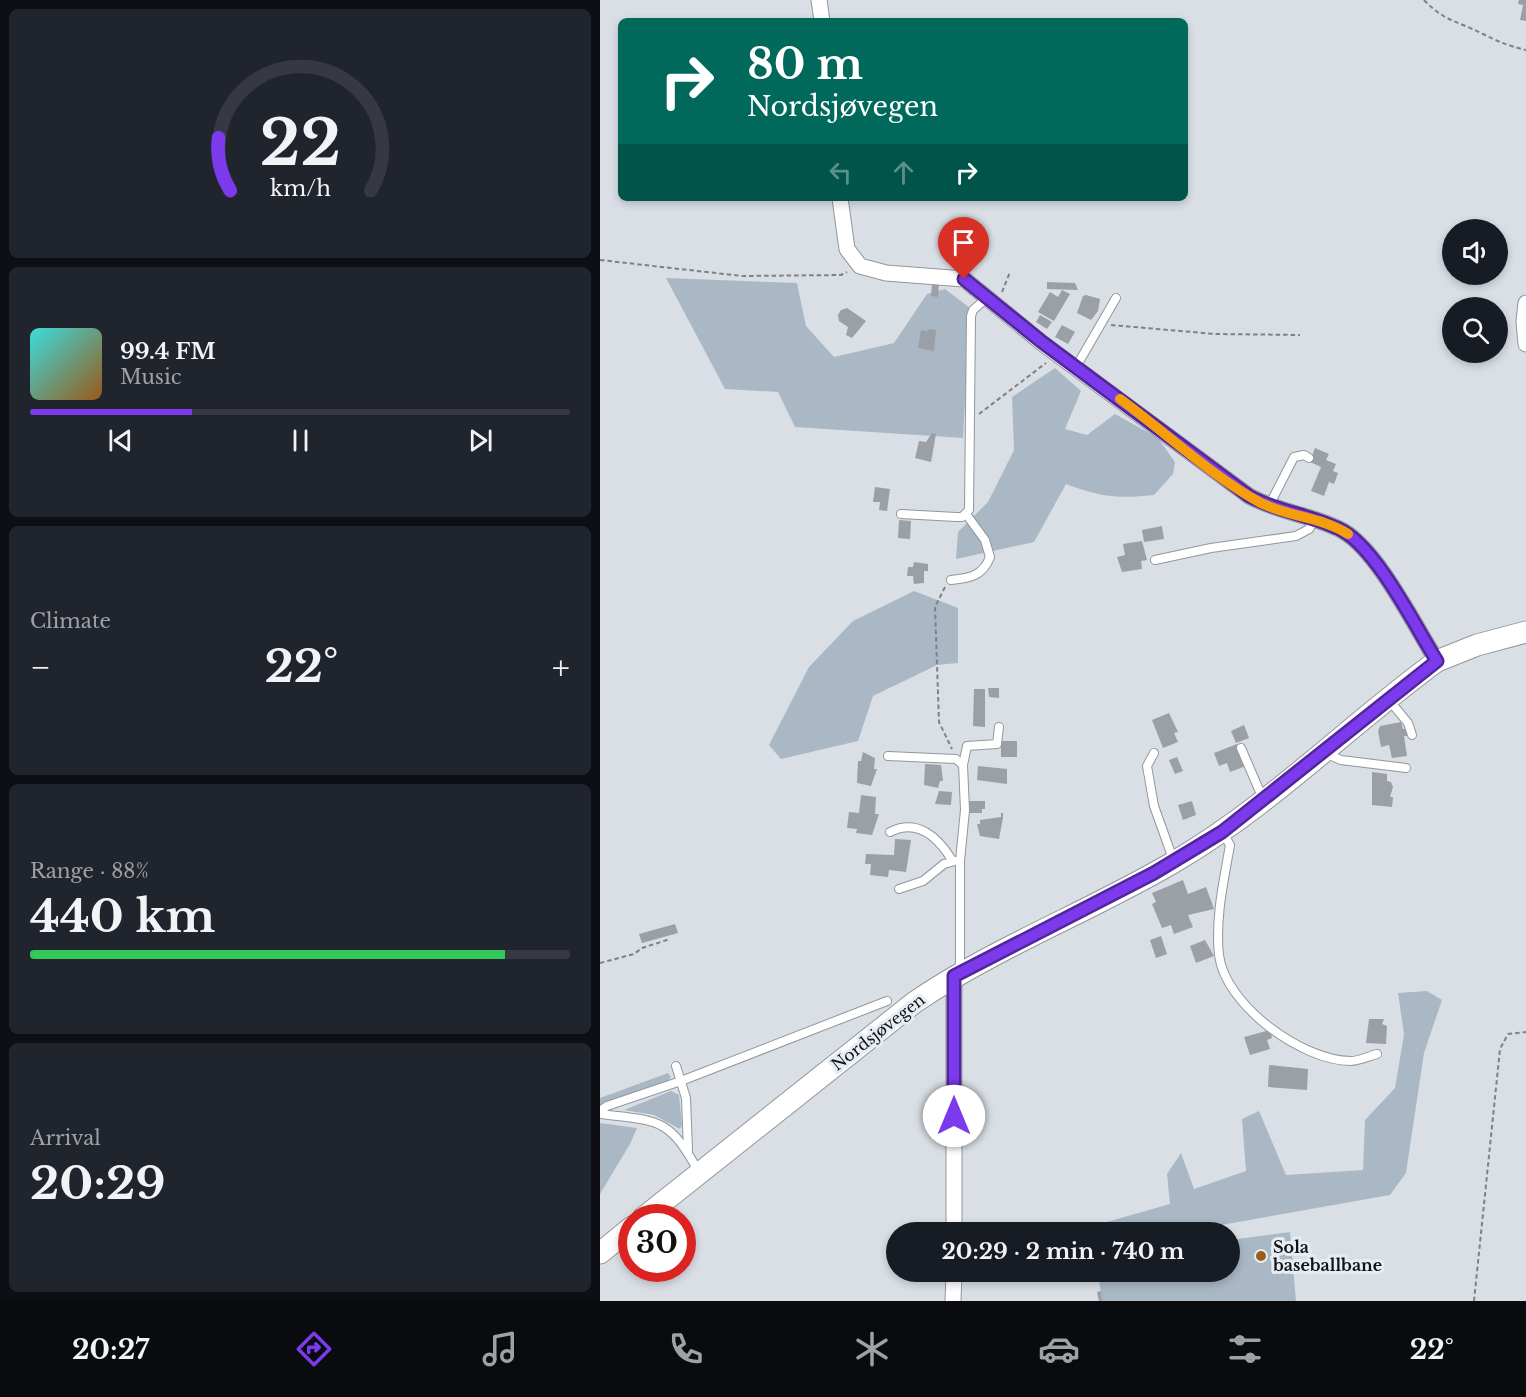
<!DOCTYPE html>
<html lang="en">
<head>
<meta charset="utf-8">
<style>
	:root { --surface:#171b24; --page:#20242c; --text:#f1f3f6; --muted:#9ea1a6; --line:#363941; --accent:#7c3aed }
	body { margin:0; font-family:"Libre Baskerville",serif; background:var(--page); color:var(--text); height:100vh; display:flex; flex-direction:column; font-size:22px; white-space:nowrap }
	* { box-sizing:border-box; margin:0 }
	p { font-size:20px; color:var(--muted) }
	.icon { flex:none; width:33px; height:33px; fill:none; stroke:currentColor; stroke-width:2; stroke-linecap:round; stroke-linejoin:round }
	.map { position:relative; flex:1; overflow:hidden }
	.drawer { display:flex; flex-direction:column; gap:9px; padding:9px; background:#0d0f14; width:600px }
	.drawer>* { flex:none }
	.top-card { position:absolute; left:18px; top:18px; width:570px; height:183px; border-radius:9px; box-shadow:0 3px 9px #0003; background:#00695c; color:#fff; overflow:hidden }
	.fabs { position:absolute; left:842px; top:219px; display:grid; gap:12px }
	.fabs a { display:grid; place-items:center; width:66px; height:66px; border-radius:50%; background:var(--surface); box-shadow:0 3px 9px #0003; font-size:30px }
	.speed { position:absolute; left:18px; top:1204px; display:flex; gap:12px; font-size:30px; font-weight:700; text-align:center }
	.speed>* { display:grid; place-content:center; width:78px; height:78px; border-radius:50%; background:var(--surface); box-shadow:0 3px 9px #0003; line-height:1 }
	.speed .limit { border:9px solid #d22; background:#fff; color:#111 }
	.pin { position:absolute; display:grid; place-items:center; width:51px; height:51px; color:#fff; margin:-62px -26px; border-radius:50% 50% 50% 0; rotate:-45deg; box-shadow:0 0 6px #0007 }
	.pin .icon { rotate:45deg }
	.me { position:absolute; width:66px; margin:-33px; rotate:0deg; stroke-linejoin:round; filter:drop-shadow(0 0 4px #0008) }
	.turn { display:flex; align-items:center; gap:21px; height:126px; padding:0 30px; font-size:27px }
	.turn .icon { width:78px; height:78px; stroke-width:2.5 }
	.turn b { display:block; font-size:42px; line-height:51px }
	.lanes { display:flex; align-items:center; height:57px; padding:0 30px; background:#0003; justify-content:center; gap:30px; direction:ltr }
	.lanes .off { opacity:.35 }
	.big { font-size:45px; font-weight:700; line-height:1.1 }
	.drawer .widget { flex:1; display:flex; flex-direction:column; justify-content:center; gap:9px; min-width:0; padding:0 21px; border-radius:9px; background:var(--page) }
	.drawer .dial { align-items:center; gap:0 }
	.dial svg { height:156px; overflow:visible; fill:none; stroke:var(--line); stroke-width:7; stroke-linecap:round; text-anchor:middle }
	.dial text { fill:var(--text); stroke:none }
	.song { display:flex; align-items:center; gap:18px }
	.cover { width:72px; height:72px; border-radius:9px; background:linear-gradient(135deg,hsl(180 70% 55%),hsl(30 70% 35%)) }
	.played { height:6px; border-radius:3px; background:linear-gradient(90deg,var(--accent) 30%,var(--line) 30%) }
	.keys { display:flex; justify-content:space-around; direction:ltr }
	.heat { display:flex; justify-content:space-between; align-items:center; font-size:33px; direction:ltr }
	.charge { height:9px; border-radius:4px; background:linear-gradient(90deg,#34c759 88%,var(--line) 0) }
	.trip { position:absolute; left:286px; top:1222px; width:354px; height:60px; border-radius:30px; background:var(--surface); box-shadow:0 3px 9px #0003; font-weight:700; line-height:60px; text-align:center }
	.menu { display:flex; height:96px; justify-content:space-around; align-items:center; background:#090b0e; color:var(--muted) }
	.menu .icon { width:42px; height:42px }
	.menu .current { color:var(--accent) }
	.menu b { font-size:27px; color:var(--text) }
	main { display:flex; flex:1; min-height:0 }
	.map>svg:first-child { display:block }
	.green { fill:#aab8c6 }
	.building { fill:#9aa0a6 }
	.lines { fill:none; stroke-linecap:round; stroke-linejoin:round }
	.lane-casing { stroke:#91979d; stroke-width:10 }
	.street-casing { stroke:#91979d; stroke-width:17 }
	.secondary-casing { stroke:#91979d; stroke-width:23 }
	.path { stroke:#7e8287; stroke-width:2; stroke-dasharray:4.5 3; stroke-linecap:butt }
	.lane { stroke:#fff; stroke-width:8 }
	.street { stroke:#fff; stroke-width:15 }
	.secondary { stroke:#fff; stroke-width:21 }
	.route-casing { stroke:#51269a; stroke-width:15 }
	.route { stroke:#7c3aed; stroke-width:10 }
	.slow { stroke:#f59e0b; stroke-width:10 }
	.poi-dot { fill:#98601b; stroke:#e6edf3; stroke-width:2 }
	.labels { text-anchor:middle; dominant-baseline:central; stroke-width:6; stroke-linejoin:round; paint-order:stroke }
	.street-label { font-size:16px; fill:#111316; stroke:#e6edf3 }
	.poi-label { font-size:16px; font-weight:bold; fill:#111316; stroke:#e6edf3; text-anchor:start }
</style>
</head>
<body>
<main>
<section class="drawer">
<div class="widget dial"><svg viewBox="0 0 100 80">
<path d="M14 69A42 42 0 1 1 86 69"/>
<path d="M14 69A42 42 0 0 1 8 42" stroke="#7c3aed"/>
<text x="50" y="56" font-size="32" font-weight="700">22</text>
<text x="50" y="72" font-size="11">km/h</text>
</svg></div>
<div class="widget">
<div class="song"><i class="cover"></i><div><b>99.4 FM</b><p>Music</p></div></div>
<div class="played"></div>
<div class="keys"><svg class="icon" aria-label="previous" viewBox="0 0 24 24"><path d="M18 5L8 12l10 7zM5 5v14"/></svg><svg class="icon" aria-label="pause" viewBox="0 0 24 24"><path d="M8 5v14M16 5v14"/></svg><svg class="icon" aria-label="next" viewBox="0 0 24 24"><path d="M6 5l10 7-10 7zM19 5v14"/></svg></div>
</div>
<div class="widget"><p>Climate</p>
<div class="heat"><a>−</a><b class="big">22°</b><a>+</a></div>
</div>
<div class="widget"><p>Range · 88%</p><b class="big">440 km</b><div class="charge"></div></div>
<div class="widget"><p>Arrival</p><b class="big">20:29</b></div>
</section>
<div class="map">
<svg width="926" height="1301" viewBox="0 0 926 1301">
	<rect width="100%" height="100%" fill="#d9dfe5"/>
	<g class="green">
		<polygon points="66,278 197,283 206,326 234,357 294,343 327,294 345,289 370,308 363,438 195,427 178,392 125,389"/>
		<path d="M455,368L481,391L465,429L487,435L515,414L558,438L575,462L573,474L554,495C518,499 500,497 466,484L434,542L356,559L358,532L388,502L414,450L412,397Z"/>
		<polygon points="314,591 358,608 358,663 337,665 273,696 258,741 181,759 169,745 209,667 253,621"/>
		<polygon points="827,991 842,1000 824,1053 806,1173 790,1195 576,1233 482,1233 489,1227 570,1204 567,1174 581,1153 594,1189 646,1171 642,1119 659,1111 686,1175 763,1170 765,1120 795,1088 804,1034 798,993"/>
		<polygon points="68,1073 71,1077 68,1081 0,1106 0,1098"/>
		<polygon points="71,1091 79,1095 82,1125 80,1129 54,1115 24,1110"/>
		<polygon points="0,1123 37,1128 30,1144 0,1194"/>
		<polygon points="690,1232 696,1301 502,1301 498,1272 630,1272 630,1240"/>
	</g>
	<g class="building">
		<polygon points="919,0 926,0 926,21 920,20 923,5 918,4"/>
		<polygon points="447,282 475,283 478,290 447,289"/>
		<polygon points="332,283 339,283 338,297 331,296"/>
		<polygon points="462,290 470,294 454,321 438,312 450,292 458,297"/>
		<polygon points="486,295 500,299 498,311 491,320 477,313 483,296"/>
		<polygon points="247,308 266,321 252,338 246,335 248,327 239,321 238,315 241,310"/>
		<polygon points="440,315 452,322 447,329 436,322"/>
		<polygon points="462,325 475,332 468,344 455,337"/>
		<polygon points="328,329 336,330 334,351 318,348 321,330 328,331"/>
		<polygon points="332,433 336,434 331,462 315,458 319,441 326,442"/>
		<polygon points="715,448 729,454 726,460 736,464 733,471 738,473 734,484 729,482 724,496 711,491 721,467 710,462"/>
		<polygon points="275,487 290,489 287,511 279,510 280,502 273,502"/>
		<polygon points="299,520 311,521 310,539 298,538"/>
		<polygon points="562,526 564,539 544,542 542,530"/>
		<polygon points="542,541 547,560 541,561 542,569 522,572 517,557 525,555 523,544"/>
		<polygon points="314,562 328,564 328,571 324,571 324,583 314,584 313,576 307,576 308,567 313,567"/>
		<polygon points="388,688 399,688 399,698 389,697"/>
		<polygon points="374,689 385,689 385,727 373,726"/>
		<polygon points="569,713 578,732 574,733 578,742 563,748 552,720"/>
		<polygon points="801,722 803,729 807,729 808,736 804,736 807,756 792,758 789,745 781,747 778,731 780,726"/>
		<polygon points="644,725 649,738 636,743 631,731"/>
		<rect x="401" y="741" width="16" height="16"/>
		<polygon points="637,744 646,766 630,772 627,763 619,766 614,753"/>
		<polygon points="263,752 275,758 274,769 277,769 271,786 257,783 258,761 261,761"/>
		<polygon points="577,757 583,771 575,774 569,760"/>
		<polygon points="325,764 341,765 343,781 340,781 338,788 324,785"/>
		<polygon points="378,766 407,769 407,784 377,780"/>
		<polygon points="772,772 787,774 787,781 791,782 793,787 790,797 793,797 792,807 772,805"/>
		<polygon points="339,791 352,792 351,805 335,804"/>
		<polygon points="261,795 276,797 275,814 279,814 272,835 256,833 257,829 247,828 249,812 259,813"/>
		<polygon points="369,801 385,801 385,809 382,809 382,813 369,813"/>
		<polygon points="592,801 596,815 583,820 578,805"/>
		<polygon points="401,813 403,813 403,818 399,839 380,836 377,824 380,824 380,820 401,817"/>
		<polygon points="295,839 311,840 306,872 289,870 288,877 270,875 271,864 265,864 266,854 294,855"/>
		<polygon points="583,880 588,894 606,887 614,909 588,915 593,927 574,934 571,925 562,928 552,904 556,902 552,893"/>
		<polygon points="75,924 78,933 42,943 39,934"/>
		<polygon points="561,936 567,954 556,958 550,940"/>
		<polygon points="605,940 614,956 596,963 590,946"/>
		<polygon points="769,1019 784,1019 782,1024 787,1026 786,1044 766,1043"/>
		<polygon points="670,1030 672,1038 667,1040 670,1049 650,1055 644,1037"/>
		<polygon points="669,1065 708,1069 707,1090 668,1087"/>
		<polygon points="501,1291 502,1301 499,1301 497,1292"/>
	</g>
	<g class="lines">
		<g class="lane-casing">
			<g id="lane">
				<polyline points="476,367 516,298"/>
				<polyline points="669,506 694,457 704,455 709,458"/>
				<polyline points="301,514 356,517 362,517 369,510 371,316 373,310 388,297"/>
				<polyline points="555,560 611,548 696,536 709,529 714,520"/>
				<path d="M351,580C370,578 383,576 390,557L385,540L366,514"/>
				<polyline points="789,700 808,723 812,735"/>
				<polyline points="641,748 663,799"/>
				<polyline points="554,753 547,766 554,806 573,859"/>
				<polyline points="727,754 741,760 806,768"/>
				<polyline points="288,756 356,759 363,765 365,810 360,861 360,964 357,970"/>
				<polyline points="363,765 367,746 397,744 399,727"/>
				<path d="M290,832C317,818 338,837 352,860"/>
				<path d="M623,833L630,845C624,880 615,918 619,955C625,1005 702,1061 751,1061C759,1061 769,1056 777,1054"/>
				<polyline points="299,889 323,881 344,864 355,861"/>
				<polyline points="76,1066 86,1098 88,1150"/>
				<polyline points="0,1111 7,1106 81,1081 287,1001"/>
				<path d="M0,1114C58,1121 69,1117 98,1171"/>
			</g>
		</g>
		<g class="street-casing">
			<g id="street">
				<polyline points="219,0 222,21"/>
				<path d="M240,198L247,249L260,266L286,273L364,279L442,343L649,496C680,513 714,515 743,531C778,551 815,626 837,661"/>
				<polyline points="926,303 924,321 926,344"/>
				<polyline points="354,1233 354,976"/>
				<polyline points="353,1301 354,1272"/>
			</g>
		</g>
		<g class="secondary-casing">
			<g id="secondary">
				<path d="M43,1218L315,1002C396,947 489,912 574,862C670,806 748,726 837,661L877,645L926,632"/>
				<polyline points="0,1253 32,1227"/>
			</g>
		</g>
		<g class="path">
			<path d="M824,0C844,21 857,21 881,33C899,42 906,45 926,50"/>
			<polyline points="0,260 142,276 241,275 247,272"/>
			<polyline points="402,292 410,272"/>
			<polyline points="511,325 615,334 700,335"/>
			<polyline points="379,414 446,363"/>
			<polyline points="345,587 335,607 339,722 352,749"/>
			<polyline points="0,963 34,954 42,948 70,939"/>
			<polyline points="874,1301 900,1049 908,1034 926,1032"/>
		</g>
		<use href="#lane" class="lane"/>
		<use href="#street" class="street"/>
		<use href="#secondary" class="secondary"/>
	</g>
	<g class="lines">
		<g class="route-casing">
			<path id="route" d="M354,1116V976L554,873L622,832L837,661C815,626 778,551 743,531C714,515 680,513 649,496L442,342L364,279"/>
		</g>
		<use href="#route" class="route"/>
		<path class="slow" d="M520,399C565,432 613,477 661,503C689,517 722,517 748,534"/>
	</g>
	<circle class="poi-dot" cx="661" cy="1256" r="6"/>
	<g class="labels">
		<g class="street-label">
			<text transform="translate(278 1032) rotate(-38)">Nordsjøvegen</text>
		</g>
		<g class="poi-label">
			<text x="673" y="1247">Sola<tspan x="673" dy="18">baseballbane</tspan></text>
		</g>
	</g>
</svg>
<div class="fabs">
<a><svg class="icon" aria-label="sound" viewBox="0 0 24 24"><path d="M4 9h4l5-4v14l-5-4H4zM17 9q2 3 0 6"/></svg></a>
<a><svg class="icon" aria-label="search" viewBox="0 0 24 24"><circle cx="10" cy="10" r="6"/><path d="M15 15l6 6"/></svg></a>
</div>
<div class="speed"><div class="limit">30</div></div>
<div class="pin" style="left:364px;top:279px;background:#d93025"><svg class="icon" aria-label="arrive" viewBox="0 0 24 24"><path d="M6 21V4h12l-3 4 3 4H6"/></svg></div>
<svg class="me" style="left:354px;top:1116px" viewBox="-20 -20 40 40"><circle r="19" fill="#fff"/><path d="M0-13L10 11 0 6-10 11z" fill="#7c3aed"/></svg>
<div class="trip">20:29 · 2 min · 740 m</div>
<div class="top-card">
<div class="turn"><svg class="icon" aria-label="right" viewBox="0 0 24 24"><path d="M7 20v-9h11M14 6l5 5-5 5"/></svg><div><b>80 m</b>Nordsjøvegen</div></div>
<div class="lanes"><svg class="icon off" aria-label="left" viewBox="0 0 24 24"><path d="M17 20v-9H6M10 6l-5 5 5 5"/></svg><svg class="icon off" aria-label="ahead" viewBox="0 0 24 24"><path d="M12 20V5M6 11l6-6 6 6"/></svg><svg class="icon" aria-label="right" viewBox="0 0 24 24"><path d="M7 20v-9h11M14 6l5 5-5 5"/></svg></div>
</div>
</div>
</main>
<nav class="menu">
<b>20:27</b>
<svg class="icon current" aria-label="directions" viewBox="0 0 24 24"><path d="M12 3l9 9-9 9-9-9zM9 14v-3h6M13 9l2 2-2 2"/></svg>
<svg class="icon" aria-label="music" viewBox="0 0 24 24"><path d="M9 18V5l10-2v13"/><circle cx="6" cy="18" r="3"/><circle cx="16" cy="16" r="3"/></svg>
<svg class="icon" aria-label="phone" viewBox="0 0 24 24"><path d="M5 4h4l2 5-3 2q2 4 5 5l2-3 5 2v4C11 20 4 13 5 4z"/></svg>
<svg class="icon" aria-label="climate" viewBox="0 0 24 24"><path d="M12 3v18M4 7l16 10M4 17L20 7"/></svg>
<svg class="icon" aria-label="car" viewBox="0 0 24 24"><path d="M5 17H2v-5l4-1 3-4h7l3 4 3 1v5h-3M9 17h6M6 11h13"/><circle cx="7" cy="17" r="2"/><circle cx="17" cy="17" r="2"/></svg>
<svg class="icon" aria-label="filters" viewBox="0 0 24 24"><path d="M4 7h16M4 17h16"/><circle cx="9" cy="7" r="2"/><circle cx="15" cy="17" r="2"/></svg>
<b>22°</b>
</nav>
</body>
</html>
